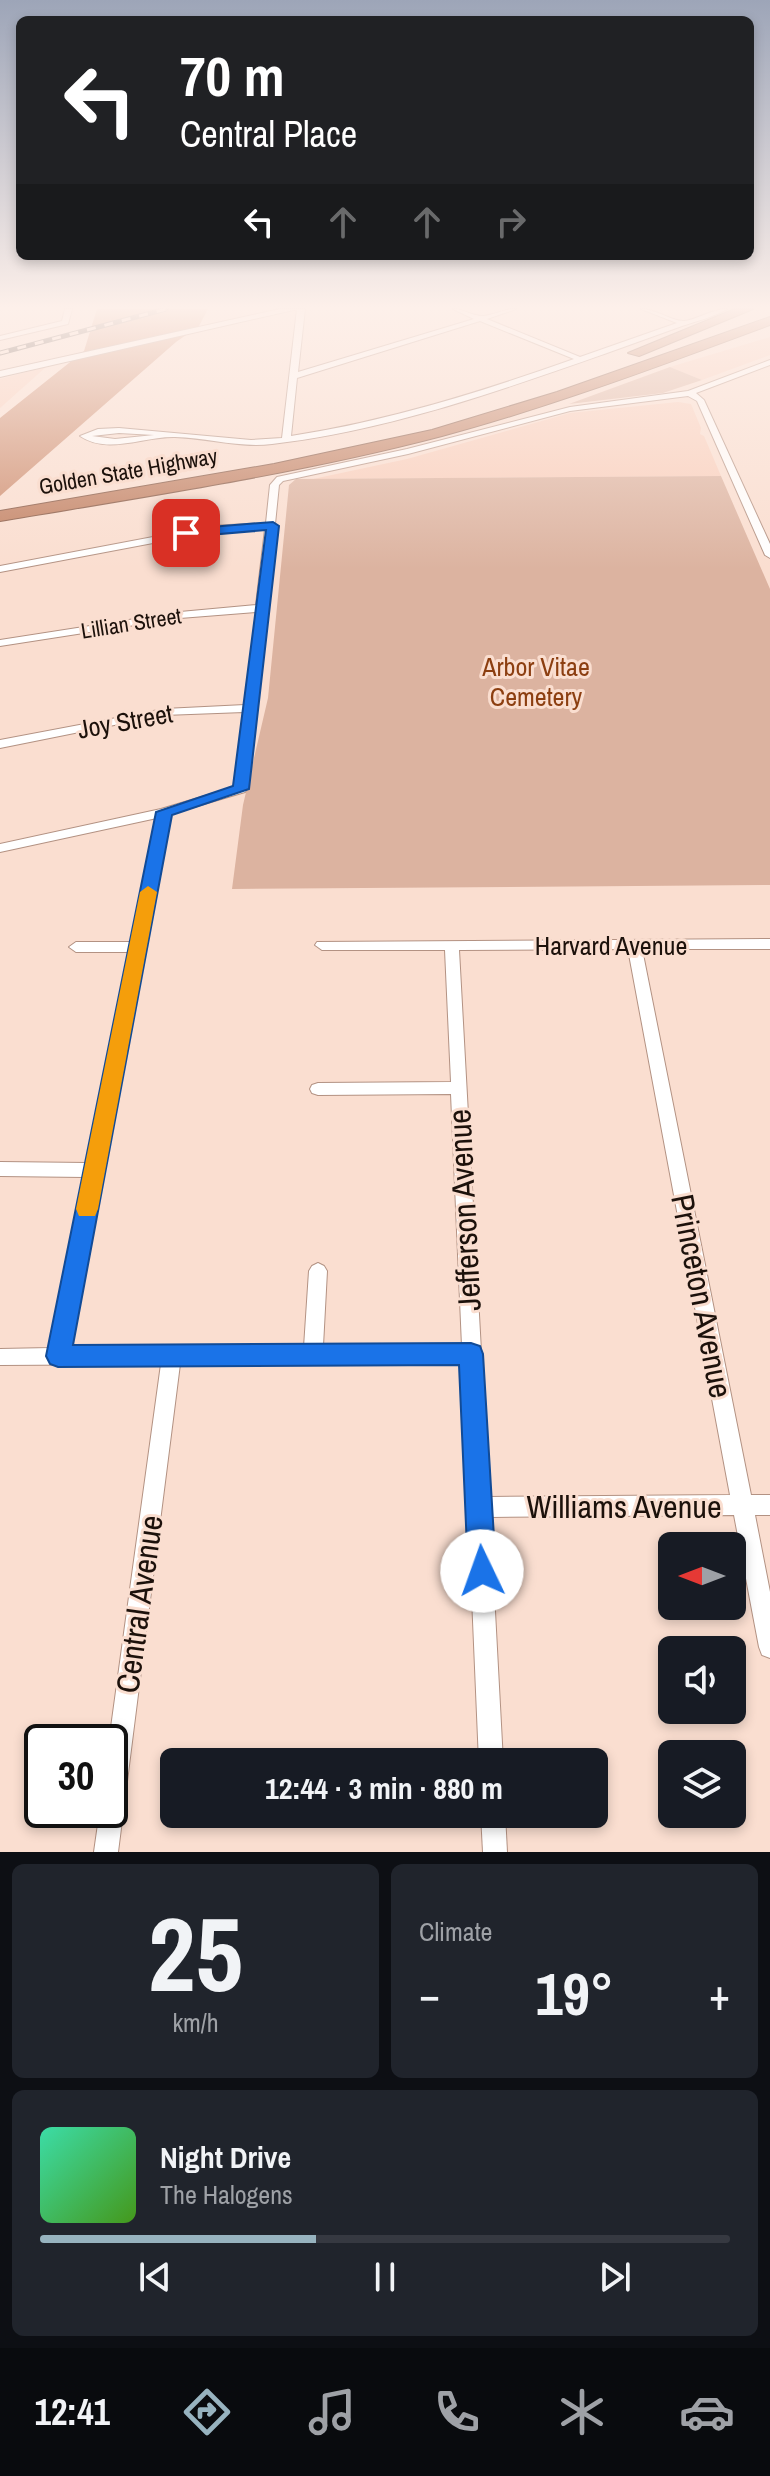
<!DOCTYPE html>
<html lang="en">
<head>
<meta charset="utf-8">
<style>
	:root { --surface:#171b24; --page:#20242c; --text:#f1f3f6; --muted:#9ea1a6; --line:#363941; --accent:#97b3bf }
	body { margin:0; font-family:"Archivo Narrow",sans-serif; background:var(--page); color:var(--text); height:100vh; display:flex; flex-direction:column; font-size:30px; white-space:nowrap }
	* { box-sizing:border-box; margin:0 }
	p { font-size:26px; color:var(--muted) }
	.icon { flex:none; width:44px; height:44px; fill:none; stroke:currentColor; stroke-width:2; stroke-linecap:round; stroke-linejoin:round }
	.map { position:relative; height:1852px; overflow:hidden }
	.sheet { display:flex; flex-direction:column; gap:12px; padding:12px; background:#0d0f14; flex:1 }
	.sheet>* { flex:none }
	.hud { position:absolute; left:16px; top:16px; width:738px; height:244px; border-radius:12px; box-shadow:0 4px 12px #0003; background:#202124; color:#fff; overflow:hidden }
	.needle { width:52px; rotate:270deg }
	.fabs { position:absolute; left:658px; top:1532px; display:grid; gap:16px }
	.fabs a { display:grid; place-items:center; width:88px; height:88px; border-radius:12px; background:var(--surface); box-shadow:0 4px 12px #0003; font-size:40px }
	.speed { position:absolute; left:24px; top:1724px; display:flex; gap:16px; font-size:40px; font-weight:700; text-align:center }
	.speed>* { display:grid; place-content:center; width:104px; height:104px; border-radius:50%; background:var(--surface); box-shadow:0 4px 12px #0003; line-height:1 }
	.speed .limit { border:4px solid #111; border-radius:12px; background:#fff; color:#111 }
	.pin { position:absolute; display:grid; place-items:center; width:68px; height:68px; color:#fff; margin:-34px; border-radius:16px; box-shadow:0 4px 12px #0006 }
	.me { position:absolute; width:88px; margin:-44px; rotate:357deg; stroke-linejoin:round; filter:drop-shadow(0 0 6px #0008) }
	.turn { display:flex; align-items:center; gap:28px; height:168px; padding:0 32px; font-size:36px }
	.turn .icon { width:104px; height:104px; stroke-width:2.5 }
	.turn b { display:block; font-size:56px; line-height:68px }
	.lanes { display:flex; align-items:center; height:76px; padding:0 32px; background:#0003; justify-content:center; gap:40px; direction:ltr }
	.lanes .off { opacity:.35 }
	.big { font-size:60px; font-weight:700; line-height:1.1 }
	.sheet .card { flex:1; display:flex; flex-direction:column; justify-content:center; gap:12px; min-width:0; padding:0 28px; border-radius:12px; background:var(--page) }
	.sheet .dial { align-items:center; gap:0 }
	.dial b { font-size:104px; line-height:1 }
	.song { display:flex; align-items:center; gap:24px }
	.cover { width:96px; height:96px; border-radius:12px; background:linear-gradient(135deg,hsl(160 70% 55%),hsl(100 70% 35%)) }
	.played { height:8px; border-radius:4px; background:linear-gradient(90deg,var(--accent) 40%,var(--line) 40%) }
	.keys { display:flex; justify-content:space-around; direction:ltr }
	.heat { display:flex; justify-content:space-between; align-items:center; font-size:44px; direction:ltr }
	.sheet .tiles { flex:1; display:grid; gap:12px; grid-template-columns:1fr 1fr }
	.card:last-child { grid-column:span 2 }
	.trip { position:absolute; left:160px; top:1748px; width:448px; height:80px; border-radius:12px; background:var(--surface); box-shadow:0 4px 12px #0003; font-weight:700; line-height:80px; text-align:center }
	.tab-bar { display:flex; height:128px; justify-content:space-around; align-items:center; background:#090b0e; color:var(--muted) }
	.tab-bar .icon { width:56px; height:56px }
	.tab-bar .current { color:var(--accent) }
	.tab-bar b { font-size:36px; color:var(--text) }
	.map>svg:first-child { display:block }
	.built { fill:#f9cebb }
	.green { fill:#dcb3a0 }
	.water { fill:#ce8e70 }
	.lines { fill:none; stroke-linecap:round; stroke-linejoin:round }
	.street-casing { stroke:#b39283; stroke-width:2 }
	.secondary-casing { stroke:#b39283; stroke-width:2 }
	.highway-casing { stroke:#885a45; stroke-width:2 }
	.street { fill:#fff; fill-rule:evenodd }
	.secondary { fill:#fff; fill-rule:evenodd }
	.highway { fill:#c28264; fill-rule:evenodd }
	.rail-casing { stroke:#56463e; stroke-width:5 }
	.rail { stroke:#faded0; stroke-width:3; stroke-dasharray:9; stroke-linecap:butt }
	.route { fill:#1a73e8; stroke:#114b97; stroke-width:2 }
	.slow { fill:#f59e0b }
	.labels { text-anchor:middle; dominant-baseline:central; stroke-width:6; stroke-linejoin:round; paint-order:stroke }
	.far-street-label { font-size:22px; fill:#1c110b; stroke:#faded0 }
	.park-label { font-size:26px; fill:#8c3e10; stroke:#faded0 }
	.street-label { font-size:26px; fill:#1c110b; stroke:#faded0 }
	.near-street-label { font-size:32px; fill:#1c110b; stroke:#faded0 }
</style>
</head>
<body>
<div class="map">
<svg width="770" height="1852" viewBox="0 0 770 1852">
	<rect width="100%" height="100%" fill="#faded0"/>
	<g class="built">
		<polygon points="770,337 770,355 702,380 670,367"/>
		<polygon points="46,367 0,408 0,379"/>
		<polygon points="678,402 691,404 701,428 700,434 704,436 721,476 313,479 407,459 570,413"/>
	</g>
	<g class="green">
		<polygon points="670,367 702,380 663,393 569,404"/>
		<polygon points="721,476 770,589 770,885 232,889 243,805 268,698 289,485 296,479"/>
	</g>
	<polygon class="water" points="97,309 208,309 199,326 176,342 0,496 0,418 84,351"/>
	<g class="lines">
		<g class="street-casing">
			<g id="street">
				<polygon points="65,309 72,309 68,324 0,340 0,336 62,321"/>
				<path d="M297,309H305L298,372L474,319L453,309C463,309 474,317 484,316C496,314 504,309 516,309L487,319L580,357L677,323L641,309C656,309 671,321 684,321C697,320 711,309 727,309C714,317 697,321 682,326C657,335 632,344 607,353C499,391 387,431 272,444C240,448 208,438 175,437C144,436 108,455 80,436L98,429L119,428L251,440L282,438ZM480,321L574,359C481,392 388,421 291,436L297,378ZM119,433L154,435L115,439L92,436Z"/>
				<path d="M770,360V365L696,393L704,400L770,544V558L765,555L697,401L688,396L570,411L408,454L283,481L279,485L275,524L278,526L275,528L247,789L245,792L170,814L69,1348L304,1347L309,1271L312,1266L318,1263L324,1266L327,1271L323,1346H462L451,1094L318,1095L312,1093L310,1089L312,1085L318,1083L451,1082L445,950H322L315,945L317,942L770,939V949H642L751,1495H770V1515H755L770,1592V1658L762,1655L759,1647L734,1515L490,1517L503,1762H479L462,1362L180,1364L118,1852H94L100,1810H110L109,1742L161,1364L0,1365V1349L50,1348L85,1177L0,1176V1162L87,1163L130,952H76L69,947L76,942H132L157,818L0,852V844L161,809L235,787L244,712L164,715L0,748V740L164,709L245,705L256,612L180,618L0,646V640L180,612L256,605L265,529L211,532L0,572V566L211,526L266,523L270,485L277,477L407,449L570,407L688,391ZM628,949L730,1495L489,1497L459,950Z"/>
				<polygon points="481,1814 505,1814 507,1852 483,1852"/>
			</g>
		</g>
		<g class="secondary-casing">
			<polygon id="secondary" points="280,309 298,309 0,377 0,371"/>
		</g>
		<g class="highway-casing">
			<g id="highway">
				<polygon points="735,309 753,309 639,356 628,353"/>
				<path d="M770,317V325C662,365 553,406 442,436C297,474 148,496 0,521V511L274,464L432,430L557,392Z"/>
			</g>
		</g>
		<use href="#street" class="street"/>
		<use href="#secondary" class="secondary"/>
		<use href="#highway" class="highway"/>
		<g class="rail-casing">
			<polyline id="rail" points="0,353 166,309"/>
		</g>
		<use href="#rail" class="rail"/>
	</g>
	<linearGradient id="sky" x2="0" y2="1"><stop stop-color="#9da5b8"/><stop offset="0.54" stop-color="#fdf0ea"/><stop offset="1" stop-color="#fdf0ea" stop-opacity="0"/></linearGradient>
	<rect width="770" height="569" fill="url(#sky)"/>
	<polygon class="route" points="273,522 279,526 249,789 172,815 73,1345 471,1343 480,1346 483,1354 496,1571 492,1580 482,1584 472,1580 468,1571 459,1365 58,1367 50,1364 46,1356 156,812 233,786 266,530 186,537 180,533 186,529"/>
	<polygon class="slow" points="148,886 157,892 98,1209 95,1216 79,1216 76,1209 140,892"/>
	<g class="labels">
		<g class="far-street-label">
			<text transform="translate(128 471) rotate(-10)">Golden State Highway</text>
			<text transform="translate(131 623) rotate(-9)">Lillian Street</text>
		</g>
		<g class="park-label">
			<text x="536" y="666">Arbor Vitae<tspan x="536" dy="30">Cemetery</tspan></text>
		</g>
		<g class="street-label">
			<text transform="translate(125 721) rotate(-10)">Joy Street</text>
			<text x="611" y="945">Harvard Avenue</text>
		</g>
		<g class="near-street-label">
			<text transform="translate(464 1210) rotate(-93)">Jefferson Avenue</text>
			<text transform="translate(702 1296) rotate(79)">Princeton Avenue</text>
			<text x="624" y="1506">Williams Avenue</text>
			<text transform="translate(139 1604) rotate(-82)">Central Avenue</text>
		</g>
	</g>
</svg>
<div class="fabs">
<a><svg class="needle" viewBox="-14 -14 28 28"><path d="M0-13l5 13h-10z" fill="#e53935"/><path d="M0 13l5-13h-10z" fill="#9ea1a6"/></svg></a>
<a><svg class="icon" aria-label="sound" viewBox="0 0 24 24"><path d="M4 9h4l5-4v14l-5-4H4zM17 9q2 3 0 6"/></svg></a>
<a><svg class="icon" aria-label="layers" viewBox="0 0 24 24"><path d="M12 4l9 5-9 5-9-5zM3 14l9 5 9-5"/></svg></a>
</div>
<div class="speed"><div class="limit">30</div></div>
<div class="pin" style="left:186px;top:533px;background:#d93025"><svg class="icon" aria-label="arrive" viewBox="0 0 24 24"><path d="M6 21V4h12l-3 4 3 4H6"/></svg></div>
<svg class="me" style="left:482px;top:1571px" viewBox="-20 -20 40 40"><circle r="19" fill="#fff"/><path d="M0-13L10 11 0 6-10 11z" fill="#1a73e8"/></svg>
<div class="trip">12:44 · 3 min · 880 m</div>
<div class="hud">
<div class="turn"><svg class="icon" aria-label="left" viewBox="0 0 24 24"><path d="M17 20v-9H6M10 6l-5 5 5 5"/></svg><div><b>70 m</b>Central Place</div></div>
<div class="lanes"><svg class="icon" aria-label="left" viewBox="0 0 24 24"><path d="M17 20v-9H6M10 6l-5 5 5 5"/></svg><svg class="icon off" aria-label="ahead" viewBox="0 0 24 24"><path d="M12 20V5M6 11l6-6 6 6"/></svg><svg class="icon off" aria-label="ahead" viewBox="0 0 24 24"><path d="M12 20V5M6 11l6-6 6 6"/></svg><svg class="icon off" aria-label="right" viewBox="0 0 24 24"><path d="M7 20v-9h11M14 6l5 5-5 5"/></svg></div>
</div>
</div>
<section class="sheet">
<div class="tiles">
<div class="card dial"><b>25</b><p>km/h</p></div>
<div class="card"><p>Climate</p>
<div class="heat"><a>−</a><b class="big">19°</b><a>+</a></div>
</div>
<div class="card">
<div class="song"><i class="cover"></i><div><b>Night Drive</b><p>The Halogens</p></div></div>
<div class="played"></div>
<div class="keys"><svg class="icon" aria-label="previous" viewBox="0 0 24 24"><path d="M18 5L8 12l10 7zM5 5v14"/></svg><svg class="icon" aria-label="pause" viewBox="0 0 24 24"><path d="M8 5v14M16 5v14"/></svg><svg class="icon" aria-label="next" viewBox="0 0 24 24"><path d="M6 5l10 7-10 7zM19 5v14"/></svg></div>
</div>
</div>
</section>
<nav class="tab-bar">
<b>12:41</b>
<svg class="icon current" aria-label="directions" viewBox="0 0 24 24"><path d="M12 3l9 9-9 9-9-9zM9 14v-3h6M13 9l2 2-2 2"/></svg>
<svg class="icon" aria-label="music" viewBox="0 0 24 24"><path d="M9 18V5l10-2v13"/><circle cx="6" cy="18" r="3"/><circle cx="16" cy="16" r="3"/></svg>
<svg class="icon" aria-label="phone" viewBox="0 0 24 24"><path d="M5 4h4l2 5-3 2q2 4 5 5l2-3 5 2v4C11 20 4 13 5 4z"/></svg>
<svg class="icon" aria-label="climate" viewBox="0 0 24 24"><path d="M12 3v18M4 7l16 10M4 17L20 7"/></svg>
<svg class="icon" aria-label="car" viewBox="0 0 24 24"><path d="M5 17H2v-5l4-1 3-4h7l3 4 3 1v5h-3M9 17h6M6 11h13"/><circle cx="7" cy="17" r="2"/><circle cx="17" cy="17" r="2"/></svg>
</nav>
</body>
</html>
